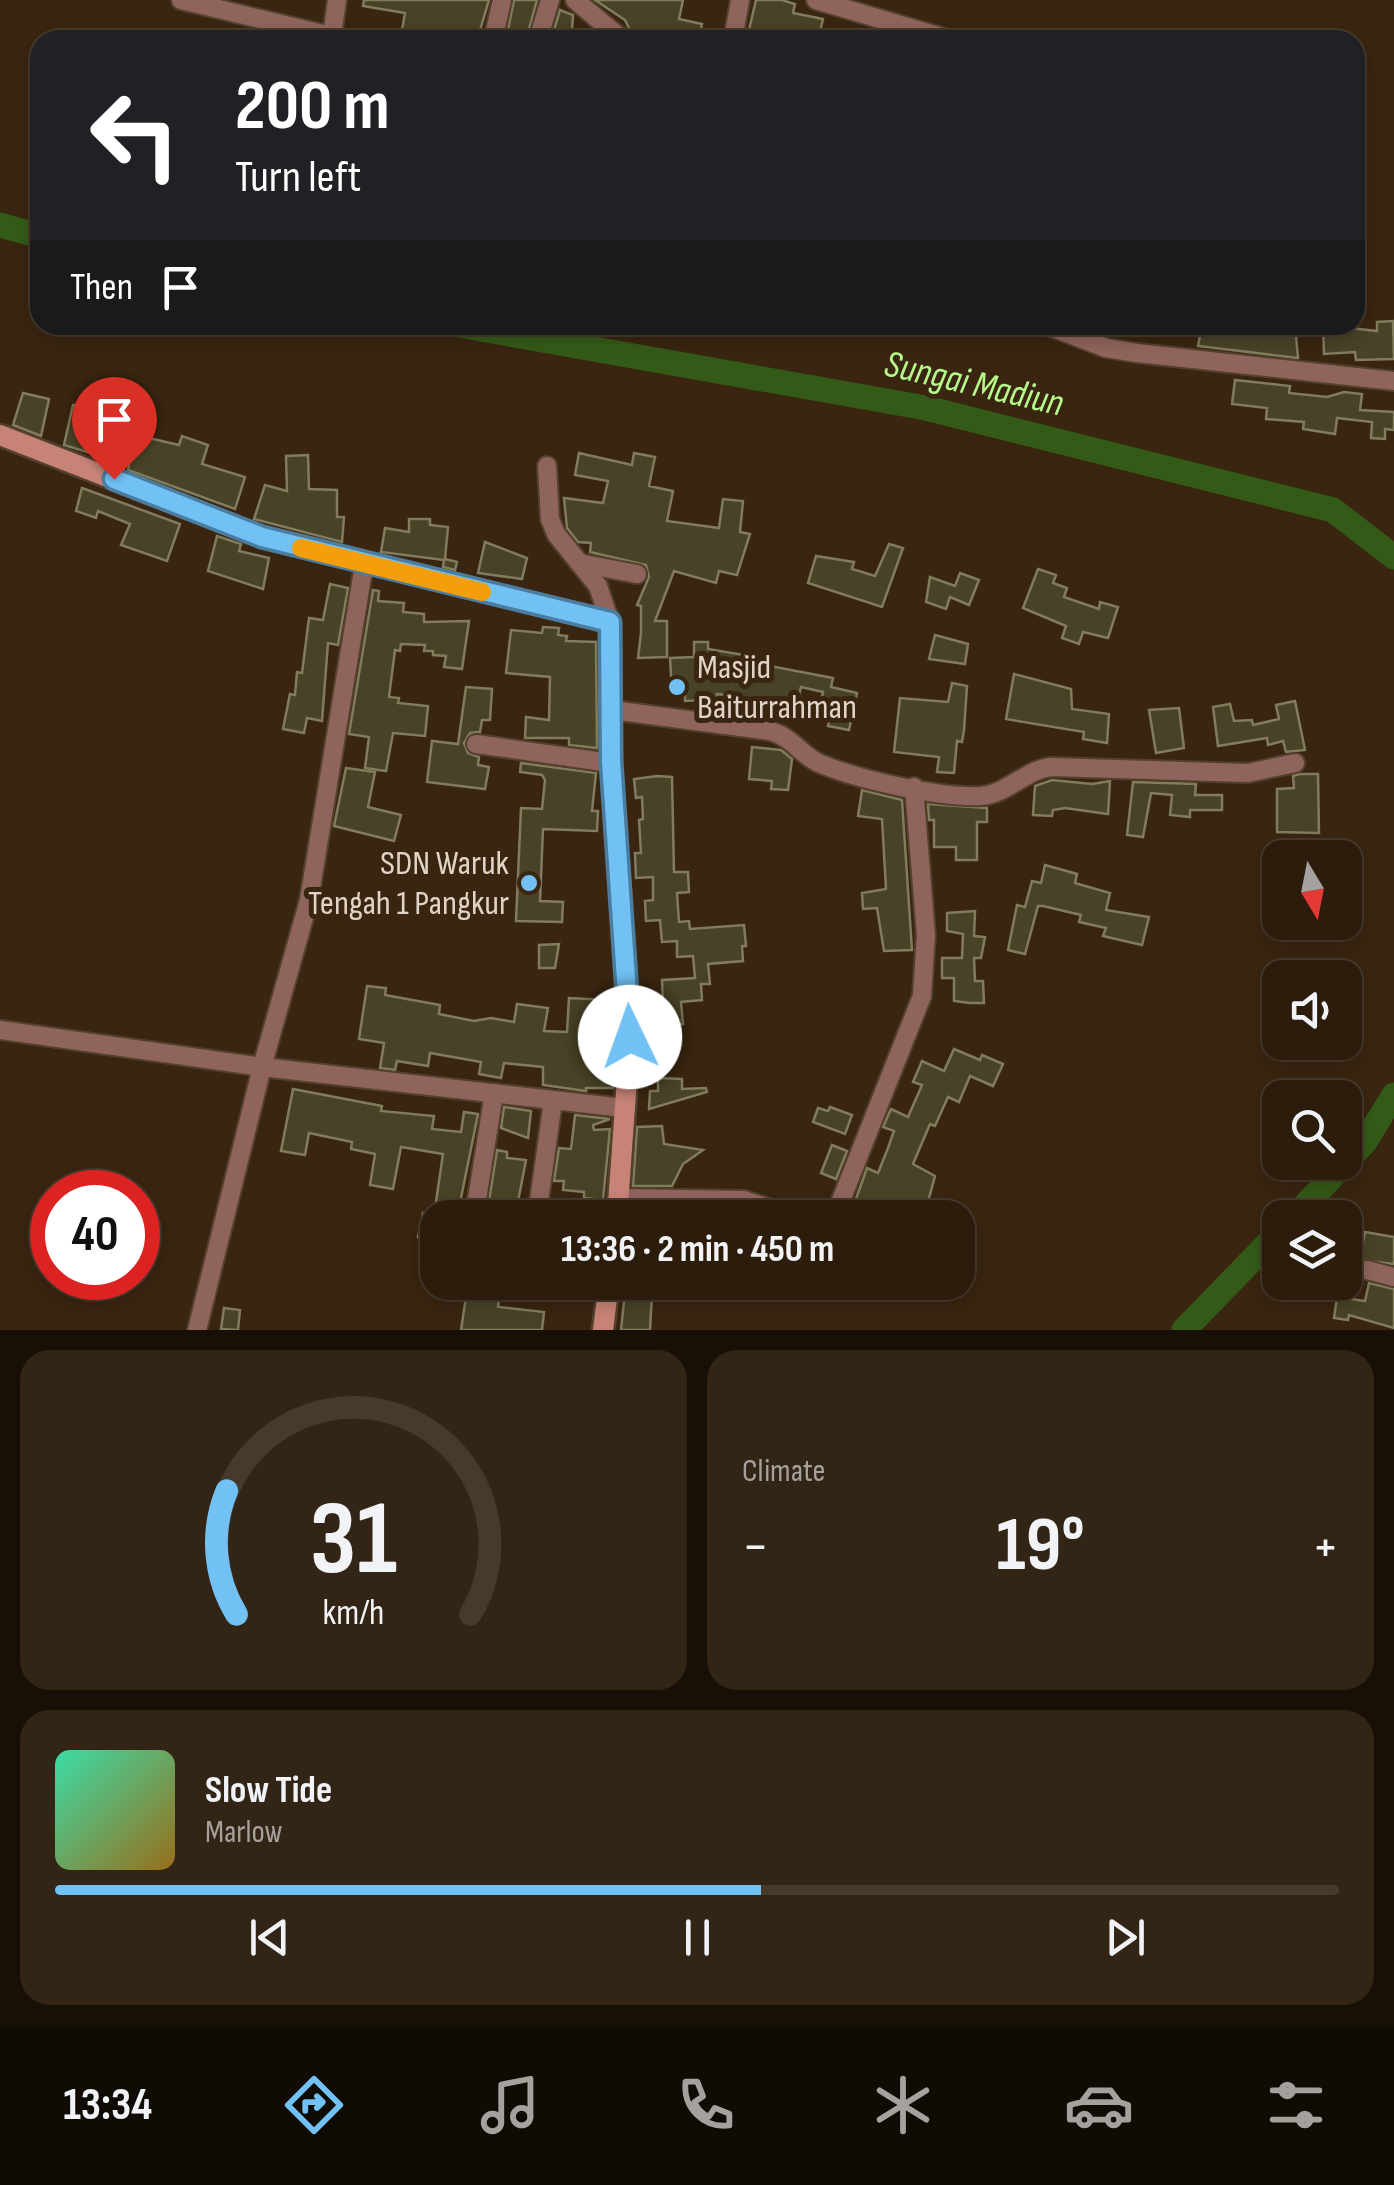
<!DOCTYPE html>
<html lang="en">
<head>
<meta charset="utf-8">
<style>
	:root { --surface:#2b1c0c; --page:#332515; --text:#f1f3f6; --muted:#a6a19d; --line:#473a2d; --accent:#72c1f5 }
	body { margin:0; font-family:"Sofia Sans Condensed",sans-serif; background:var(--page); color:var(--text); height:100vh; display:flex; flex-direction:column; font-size:38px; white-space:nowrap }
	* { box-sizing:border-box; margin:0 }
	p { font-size:32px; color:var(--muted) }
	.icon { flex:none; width:55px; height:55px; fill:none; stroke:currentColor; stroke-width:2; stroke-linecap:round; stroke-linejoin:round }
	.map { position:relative; height:1330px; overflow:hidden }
	.panel { display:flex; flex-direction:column; gap:20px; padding:20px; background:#180f07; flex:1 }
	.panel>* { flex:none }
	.guide { position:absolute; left:30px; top:30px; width:1335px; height:305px; border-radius:30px; box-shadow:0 5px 15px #0003,0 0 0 2px var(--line); background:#202124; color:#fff; overflow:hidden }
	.needle { width:65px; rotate:170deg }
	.buttons { position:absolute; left:1262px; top:840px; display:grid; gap:20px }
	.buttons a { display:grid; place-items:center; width:100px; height:100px; border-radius:20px; background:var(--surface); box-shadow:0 5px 15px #0003,0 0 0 2px var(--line); font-size:50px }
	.speed { position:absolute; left:30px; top:1170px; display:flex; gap:20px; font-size:50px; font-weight:700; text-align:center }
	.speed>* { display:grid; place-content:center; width:130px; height:130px; border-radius:50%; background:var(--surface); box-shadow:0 5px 15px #0003,0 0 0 2px var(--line); line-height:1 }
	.speed .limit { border:15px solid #d22; background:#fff; color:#111 }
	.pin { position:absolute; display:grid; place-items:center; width:85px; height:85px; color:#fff; margin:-102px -42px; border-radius:50% 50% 50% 0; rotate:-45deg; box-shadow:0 0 10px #0007 }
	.pin .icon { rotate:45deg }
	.me { position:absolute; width:110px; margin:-55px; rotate:357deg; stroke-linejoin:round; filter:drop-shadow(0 0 8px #0008) }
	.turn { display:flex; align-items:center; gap:35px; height:210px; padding:0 40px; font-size:45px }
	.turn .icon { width:130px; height:130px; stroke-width:2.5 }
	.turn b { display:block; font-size:70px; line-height:85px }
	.then { display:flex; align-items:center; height:95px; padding:0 40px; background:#0003; gap:20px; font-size:38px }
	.big { font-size:75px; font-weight:700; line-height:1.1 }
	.panel .card { flex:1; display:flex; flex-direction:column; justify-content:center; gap:15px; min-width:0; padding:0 35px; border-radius:30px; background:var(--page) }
	.panel .dial { align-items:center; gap:0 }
	.dial svg { height:260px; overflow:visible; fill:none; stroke:var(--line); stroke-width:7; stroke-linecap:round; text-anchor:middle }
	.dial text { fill:var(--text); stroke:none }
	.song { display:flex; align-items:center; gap:30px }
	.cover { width:120px; height:120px; border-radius:15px; background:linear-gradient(135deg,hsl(160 70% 55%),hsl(40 70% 35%)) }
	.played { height:10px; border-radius:5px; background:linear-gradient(90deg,var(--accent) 55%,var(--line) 55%) }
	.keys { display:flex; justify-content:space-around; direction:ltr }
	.heat { display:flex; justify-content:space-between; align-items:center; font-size:55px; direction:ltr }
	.panel .tiles { flex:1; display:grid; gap:20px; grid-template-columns:1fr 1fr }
	.card:last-child { grid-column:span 2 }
	.trip { position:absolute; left:420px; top:1200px; width:555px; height:100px; border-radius:30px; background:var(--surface); box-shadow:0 5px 15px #0003,0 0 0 2px var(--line); font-weight:700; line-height:100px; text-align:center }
	.menu { display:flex; height:160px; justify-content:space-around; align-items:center; background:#110b05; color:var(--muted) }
	.menu .icon { width:70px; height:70px }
	.menu .on { color:var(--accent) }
	.menu b { font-size:45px; color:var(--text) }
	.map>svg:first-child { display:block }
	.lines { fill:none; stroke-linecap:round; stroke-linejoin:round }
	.river { stroke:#345a17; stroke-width:25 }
	.building { fill:#484226; stroke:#817c5d; stroke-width:2.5 }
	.street-casing { stroke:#54412d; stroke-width:22 }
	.secondary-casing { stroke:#54412d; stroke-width:25 }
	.street { stroke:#8f645c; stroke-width:18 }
	.secondary { stroke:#c88378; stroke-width:20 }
	.route-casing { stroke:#4a7d9f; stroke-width:25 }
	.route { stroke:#72c1f5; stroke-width:18 }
	.slow { stroke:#f59e0b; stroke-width:18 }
	.poi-dot { fill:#72c1f5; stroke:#392510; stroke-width:4 }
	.labels { text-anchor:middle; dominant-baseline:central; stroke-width:10; stroke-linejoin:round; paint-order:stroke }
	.poi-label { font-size:35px; fill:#e1d4c7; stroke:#392510; text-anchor:start }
	.water-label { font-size:38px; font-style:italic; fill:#b5fa8a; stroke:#392510 }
</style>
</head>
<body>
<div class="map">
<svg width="1394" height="1330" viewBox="0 0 1394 1330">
	<rect width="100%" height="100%" fill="#392510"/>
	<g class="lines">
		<g class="river">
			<polyline points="0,225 40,236"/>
			<polyline points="459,325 926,408 1333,510 1394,557"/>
			<polyline points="1293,1218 1364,1143 1394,1095"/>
			<polyline points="1184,1330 1280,1231"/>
		</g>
	</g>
	<g class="building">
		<polygon points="364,0 489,0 477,40 447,40 402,30 405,13 363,6"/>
		<polygon points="514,0 537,0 526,40 506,40"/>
		<polygon points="595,0 683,0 679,19 702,24 699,40 635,40 625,20"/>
		<polygon points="756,0 782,0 795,4 793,13 823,19 818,40 760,40 761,36 748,34"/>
		<polygon points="560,10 573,15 572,31 592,40 551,40"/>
		<polygon points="1393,321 1394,359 1356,360 1355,352 1324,354 1323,325 1377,331 1377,322"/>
		<polygon points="1202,325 1295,325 1298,358 1198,346"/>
		<polygon points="1235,380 1290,386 1289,393 1327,397 1344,392 1362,394 1360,410 1394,412 1394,430 1385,429 1385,439 1371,438 1372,422 1337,418 1335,434 1303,429 1304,422 1266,419 1267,408 1232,404"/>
		<polygon points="23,393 49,399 41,436 13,425"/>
		<polygon points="73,405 97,410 93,425 179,445 182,436 208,445 202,464 245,477 235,509 128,470 129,465 64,445"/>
		<polygon points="579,453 632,465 634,453 655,457 649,486 673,491 667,521 719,528 723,499 743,501 740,532 750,534 737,575 719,571 716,583 674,571 655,621 667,621 667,657 638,658 641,633 641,606 637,605 649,577 646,565 590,552 591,543 578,542 567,528 564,498 603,503 608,481 575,475"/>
		<polygon points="308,455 309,489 337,490 337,517 344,517 342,542 254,519 265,485 287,491 286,456"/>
		<polygon points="82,488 180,524 167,561 121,545 130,524 98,511 96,518 76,511"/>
		<polygon points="409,519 430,519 430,525 448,527 445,559 457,562 455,570 443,567 444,560 381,552 385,528 409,532"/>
		<polygon points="217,536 241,544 239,551 269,558 263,589 208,571"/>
		<polygon points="485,542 527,558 522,579 478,573"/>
		<polygon points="889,544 903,548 882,607 808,583 816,556 854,562 852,569 875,576"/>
		<polygon points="1038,569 1056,575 1053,583 1067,588 1064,597 1099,609 1100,602 1118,607 1108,638 1083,632 1079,644 1062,638 1066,626 1023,608"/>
		<polygon points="960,573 979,580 969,605 950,597 946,609 926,602 930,577 955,586"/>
		<polygon points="330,584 348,588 338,645 328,643 322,721 307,718 304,733 283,729 290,694 295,695 297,672 302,673 309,618 323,620"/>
		<polygon points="373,590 379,591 378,601 404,603 403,612 424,614 424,622 469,621 462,669 444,667 446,656 433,655 433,651 424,651 425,645 401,644 400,651 395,650 389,697 399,698 398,703 428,706 425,736 393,733 386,771 365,768 369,737 349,734"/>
		<polygon points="543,627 559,628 558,635 567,636 566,641 596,642 597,748 569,745 569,738 525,738 526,717 549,720 550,677 506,673 511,630 542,633"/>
		<polygon points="935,635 968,644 965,664 929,659"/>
		<polygon points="694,642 708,642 708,649 744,655 743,661 833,678 831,687 857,693 849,730 828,726 831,712 820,707 823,692 801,687 797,704 717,694 717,706 705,706 705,700 685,701 685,693 672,693 670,658 694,657"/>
		<polygon points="1014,674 1071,689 1072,709 1109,714 1107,743 1083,739 1084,732 1006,719"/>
		<polygon points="952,683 967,686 964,730 962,742 957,741 954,773 937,772 939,757 894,752 900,698 948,702"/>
		<polygon points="466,687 492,689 490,720 482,720 480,732 470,733 464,743 468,753 479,757 478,765 489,767 485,789 427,782 432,741 458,744"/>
		<polygon points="1295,701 1305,750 1286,752 1283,741 1268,745 1267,738 1218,746 1213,707 1230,704 1234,721 1252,720 1253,725 1279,719 1276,705"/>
		<polygon points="1179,708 1184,748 1156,753 1149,710"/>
		<polygon points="752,747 781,750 792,759 788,790 771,789 772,781 749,779"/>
		<polygon points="521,763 596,773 592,811 598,811 597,831 543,829 540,901 563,902 562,922 516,921 521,808 542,809 545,780 542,775 520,772"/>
		<polygon points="346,768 375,772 368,807 401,815 394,841 334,826"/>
		<polygon points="1300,774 1318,774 1319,833 1277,832 1277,789 1294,788 1293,776"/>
		<polygon points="657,776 672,777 674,872 688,872 689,892 677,893 679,922 689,921 690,929 744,925 746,946 742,946 743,961 708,964 710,984 701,984 702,1000 681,1002 683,1024 649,1026 648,1007 663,1006 662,980 695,978 693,956 677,957 677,941 662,942 660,920 646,921 645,901 653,900 653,877 636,878 635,853 641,853 639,820 643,819 642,797 636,798 634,779"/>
		<polygon points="1052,780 1092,784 1110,781 1108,814 1065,808 1053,810 1052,816 1033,815 1035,786"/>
		<polygon points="1133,782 1196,784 1195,795 1222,795 1222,810 1190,810 1190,817 1170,815 1172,795 1151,793 1143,837 1127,835"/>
		<polygon points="862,790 902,800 912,950 884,951 877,908 863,909 862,893 886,889 882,819 858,816"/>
		<polygon points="928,804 987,808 987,822 977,822 977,860 956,860 956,847 934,847 934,820 929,820"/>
		<polygon points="1045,865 1077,874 1075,883 1110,893 1106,910 1149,917 1142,945 1103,936 1106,928 1079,922 1081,915 1043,906 1038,906 1025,954 1008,950 1017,905 1025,907 1032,881 1041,883"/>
		<polygon points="975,911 974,936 985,937 981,958 974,958 975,981 983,981 984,1003 970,1003 954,1001 954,978 942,978 942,958 962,958 963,934 947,931 947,913"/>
		<polygon points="559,944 555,968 539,968 539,945"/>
		<polygon points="367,986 386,988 385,995 440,1005 439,1014 474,1021 491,1018 514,1022 517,1004 548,1008 544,1031 567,1032 569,998 608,1000 607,1022 595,1021 594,1044 616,1045 613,1088 586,1088 586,1091 543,1085 543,1067 504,1063 501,1078 479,1074 481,1062 430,1053 428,1066 397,1061 395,1070 380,1068 384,1043 359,1039"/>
		<polygon points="954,1049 980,1060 982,1055 1003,1064 993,1086 970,1076 959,1102 948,1097 935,1126 930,1124 913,1164 935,1176 926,1209 919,1207 915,1218 877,1214 873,1218 852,1210 867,1168 878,1173 888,1148 894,1131 883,1127 891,1109 908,1117 922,1085 913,1082 922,1061 944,1071"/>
		<polygon points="658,1078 682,1079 682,1089 706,1088 707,1092 649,1109 650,1091 658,1091"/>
		<polygon points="293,1089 382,1106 381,1111 434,1116 432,1129 461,1132 464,1112 478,1114 457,1218 438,1218 438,1252 421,1249 423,1238 418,1237 423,1213 434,1215 443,1154 401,1147 393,1189 370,1185 375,1154 351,1149 352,1142 309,1133 305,1155 281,1151"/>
		<polygon points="504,1107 531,1111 528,1138 501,1128"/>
		<polygon points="830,1107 852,1115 845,1134 813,1122 818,1108 828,1111"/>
		<polygon points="575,1115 610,1119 593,1125 594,1130 610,1129 603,1200 584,1198 584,1192 563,1190 564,1181 554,1181 559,1148 571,1149"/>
		<polygon points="662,1126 664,1144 703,1150 683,1164 672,1186 633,1186 637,1127"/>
		<polygon points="832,1145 847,1151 836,1179 821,1173"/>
		<polygon points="497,1150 507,1152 507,1158 526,1160 515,1217 487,1214"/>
		<polygon points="1365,1232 1394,1237 1394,1264 1360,1260"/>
		<polygon points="480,1282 501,1282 498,1307 544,1312 542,1330 461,1330 467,1290 479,1291"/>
		<polygon points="626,1282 660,1282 660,1294 652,1294 650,1330 621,1330"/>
		<polygon points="1369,1283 1394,1289 1394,1328 1349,1315 1348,1320 1334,1318 1337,1297 1365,1301"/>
		<polygon points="224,1308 240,1310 238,1330 221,1329"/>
	</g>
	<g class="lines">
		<g class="street-casing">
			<g id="street">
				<polyline points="181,0 348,40"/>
				<polyline points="575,0 623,40"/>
				<polyline points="816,0 951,40"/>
				<polyline points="332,36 337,0"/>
				<polyline points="493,40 502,0"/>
				<polyline points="538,40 550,0"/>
				<polyline points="733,40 740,0"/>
				<polyline points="1046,325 1106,348 1137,353 1394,381"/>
				<polyline points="547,466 550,519 556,534 598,586 610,622"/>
				<polyline points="579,563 637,574"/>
				<path d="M612,710L770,731C793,737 801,756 821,764C860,780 939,798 981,796C1007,794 1025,770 1051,767L1248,773L1295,763"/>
				<polyline points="476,744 611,763"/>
				<polyline points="0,1030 262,1067 624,1108"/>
				<polyline points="553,1101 538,1208 617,1213"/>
				<polyline points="619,1198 744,1200 799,1218"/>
				<polyline points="474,1218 494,1093"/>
				<polyline points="834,1218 922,996 926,935 914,787"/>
				<polyline points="1367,1270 1394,1277"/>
				<polyline points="197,1330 262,1067 309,900 364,565"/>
			</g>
		</g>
		<g class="secondary-casing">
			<g id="secondary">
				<polyline points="0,435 262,537 610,622 611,763 630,1037 617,1218"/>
				<polyline points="603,1330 609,1282"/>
			</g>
		</g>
		<use href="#street" class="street"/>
		<use href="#secondary" class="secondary"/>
	</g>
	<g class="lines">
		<g class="route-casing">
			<polyline id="route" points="114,479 262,537 610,622 611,762 630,1037"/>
		</g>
		<use href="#route" class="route"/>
		<polyline class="slow" points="301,548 482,592"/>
	</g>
	<g class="poi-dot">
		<circle cx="677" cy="687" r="10"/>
		<circle cx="529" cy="883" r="10"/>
	</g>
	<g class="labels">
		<g class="poi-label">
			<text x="697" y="667">Masjid<tspan x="697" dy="40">Baiturrahman</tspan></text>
			<text x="509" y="863" text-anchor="end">SDN Waruk<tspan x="509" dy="40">Tengah 1 Pangkur</tspan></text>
		</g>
		<g class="water-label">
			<text transform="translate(974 384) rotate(13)">Sungai Madiun</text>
		</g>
	</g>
</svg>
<div class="buttons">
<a><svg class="needle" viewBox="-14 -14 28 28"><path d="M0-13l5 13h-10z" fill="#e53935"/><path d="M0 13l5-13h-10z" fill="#a6a19d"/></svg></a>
<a><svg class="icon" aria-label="sound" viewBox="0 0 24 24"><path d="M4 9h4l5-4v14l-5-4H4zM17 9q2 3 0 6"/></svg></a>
<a><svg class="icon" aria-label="search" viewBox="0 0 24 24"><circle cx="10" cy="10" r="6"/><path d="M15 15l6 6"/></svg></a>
<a><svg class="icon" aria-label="layers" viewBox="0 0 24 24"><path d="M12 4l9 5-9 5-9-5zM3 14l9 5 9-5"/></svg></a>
</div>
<div class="speed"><div class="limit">40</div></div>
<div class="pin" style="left:114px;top:479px;background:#d93025"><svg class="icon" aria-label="arrive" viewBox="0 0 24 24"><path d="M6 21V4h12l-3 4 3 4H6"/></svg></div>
<svg class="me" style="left:630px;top:1037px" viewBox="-20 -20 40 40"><circle r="19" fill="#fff"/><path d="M0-13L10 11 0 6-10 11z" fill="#72c1f5"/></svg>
<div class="trip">13:36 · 2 min · 450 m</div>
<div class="guide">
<div class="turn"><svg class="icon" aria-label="left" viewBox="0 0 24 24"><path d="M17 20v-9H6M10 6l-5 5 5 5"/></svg><div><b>200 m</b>Turn left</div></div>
<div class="then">Then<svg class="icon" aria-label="arrive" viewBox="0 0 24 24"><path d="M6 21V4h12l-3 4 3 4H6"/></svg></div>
</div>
</div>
<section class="panel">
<div class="tiles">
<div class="card dial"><svg viewBox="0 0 100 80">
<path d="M14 69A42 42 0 1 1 86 69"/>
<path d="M14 69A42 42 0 0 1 11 31" stroke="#72c1f5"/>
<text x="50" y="56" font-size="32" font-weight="700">31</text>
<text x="50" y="72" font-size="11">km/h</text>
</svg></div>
<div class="card"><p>Climate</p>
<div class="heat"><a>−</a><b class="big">19°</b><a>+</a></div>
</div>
<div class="card">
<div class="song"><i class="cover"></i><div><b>Slow Tide</b><p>Marlow</p></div></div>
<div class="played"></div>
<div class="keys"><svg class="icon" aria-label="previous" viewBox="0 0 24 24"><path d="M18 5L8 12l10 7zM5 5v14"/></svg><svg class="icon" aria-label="pause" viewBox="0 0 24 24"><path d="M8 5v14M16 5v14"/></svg><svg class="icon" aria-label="next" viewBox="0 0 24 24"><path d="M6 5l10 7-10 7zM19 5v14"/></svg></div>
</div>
</div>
</section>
<nav class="menu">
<b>13:34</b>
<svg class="icon on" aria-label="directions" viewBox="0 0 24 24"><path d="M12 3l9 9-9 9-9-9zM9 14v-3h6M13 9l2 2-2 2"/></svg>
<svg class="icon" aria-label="music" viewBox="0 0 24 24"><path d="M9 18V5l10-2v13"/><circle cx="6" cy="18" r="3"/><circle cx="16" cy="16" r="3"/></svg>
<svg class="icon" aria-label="phone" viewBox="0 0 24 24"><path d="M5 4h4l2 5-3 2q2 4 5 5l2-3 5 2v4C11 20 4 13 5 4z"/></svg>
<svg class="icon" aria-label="climate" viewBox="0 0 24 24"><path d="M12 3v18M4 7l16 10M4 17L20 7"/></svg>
<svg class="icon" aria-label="car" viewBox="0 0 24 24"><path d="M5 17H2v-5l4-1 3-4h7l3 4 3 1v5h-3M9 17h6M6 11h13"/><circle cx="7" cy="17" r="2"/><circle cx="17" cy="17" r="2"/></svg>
<svg class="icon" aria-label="filters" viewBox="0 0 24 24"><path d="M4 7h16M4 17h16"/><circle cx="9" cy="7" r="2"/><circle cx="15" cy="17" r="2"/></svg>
</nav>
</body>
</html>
